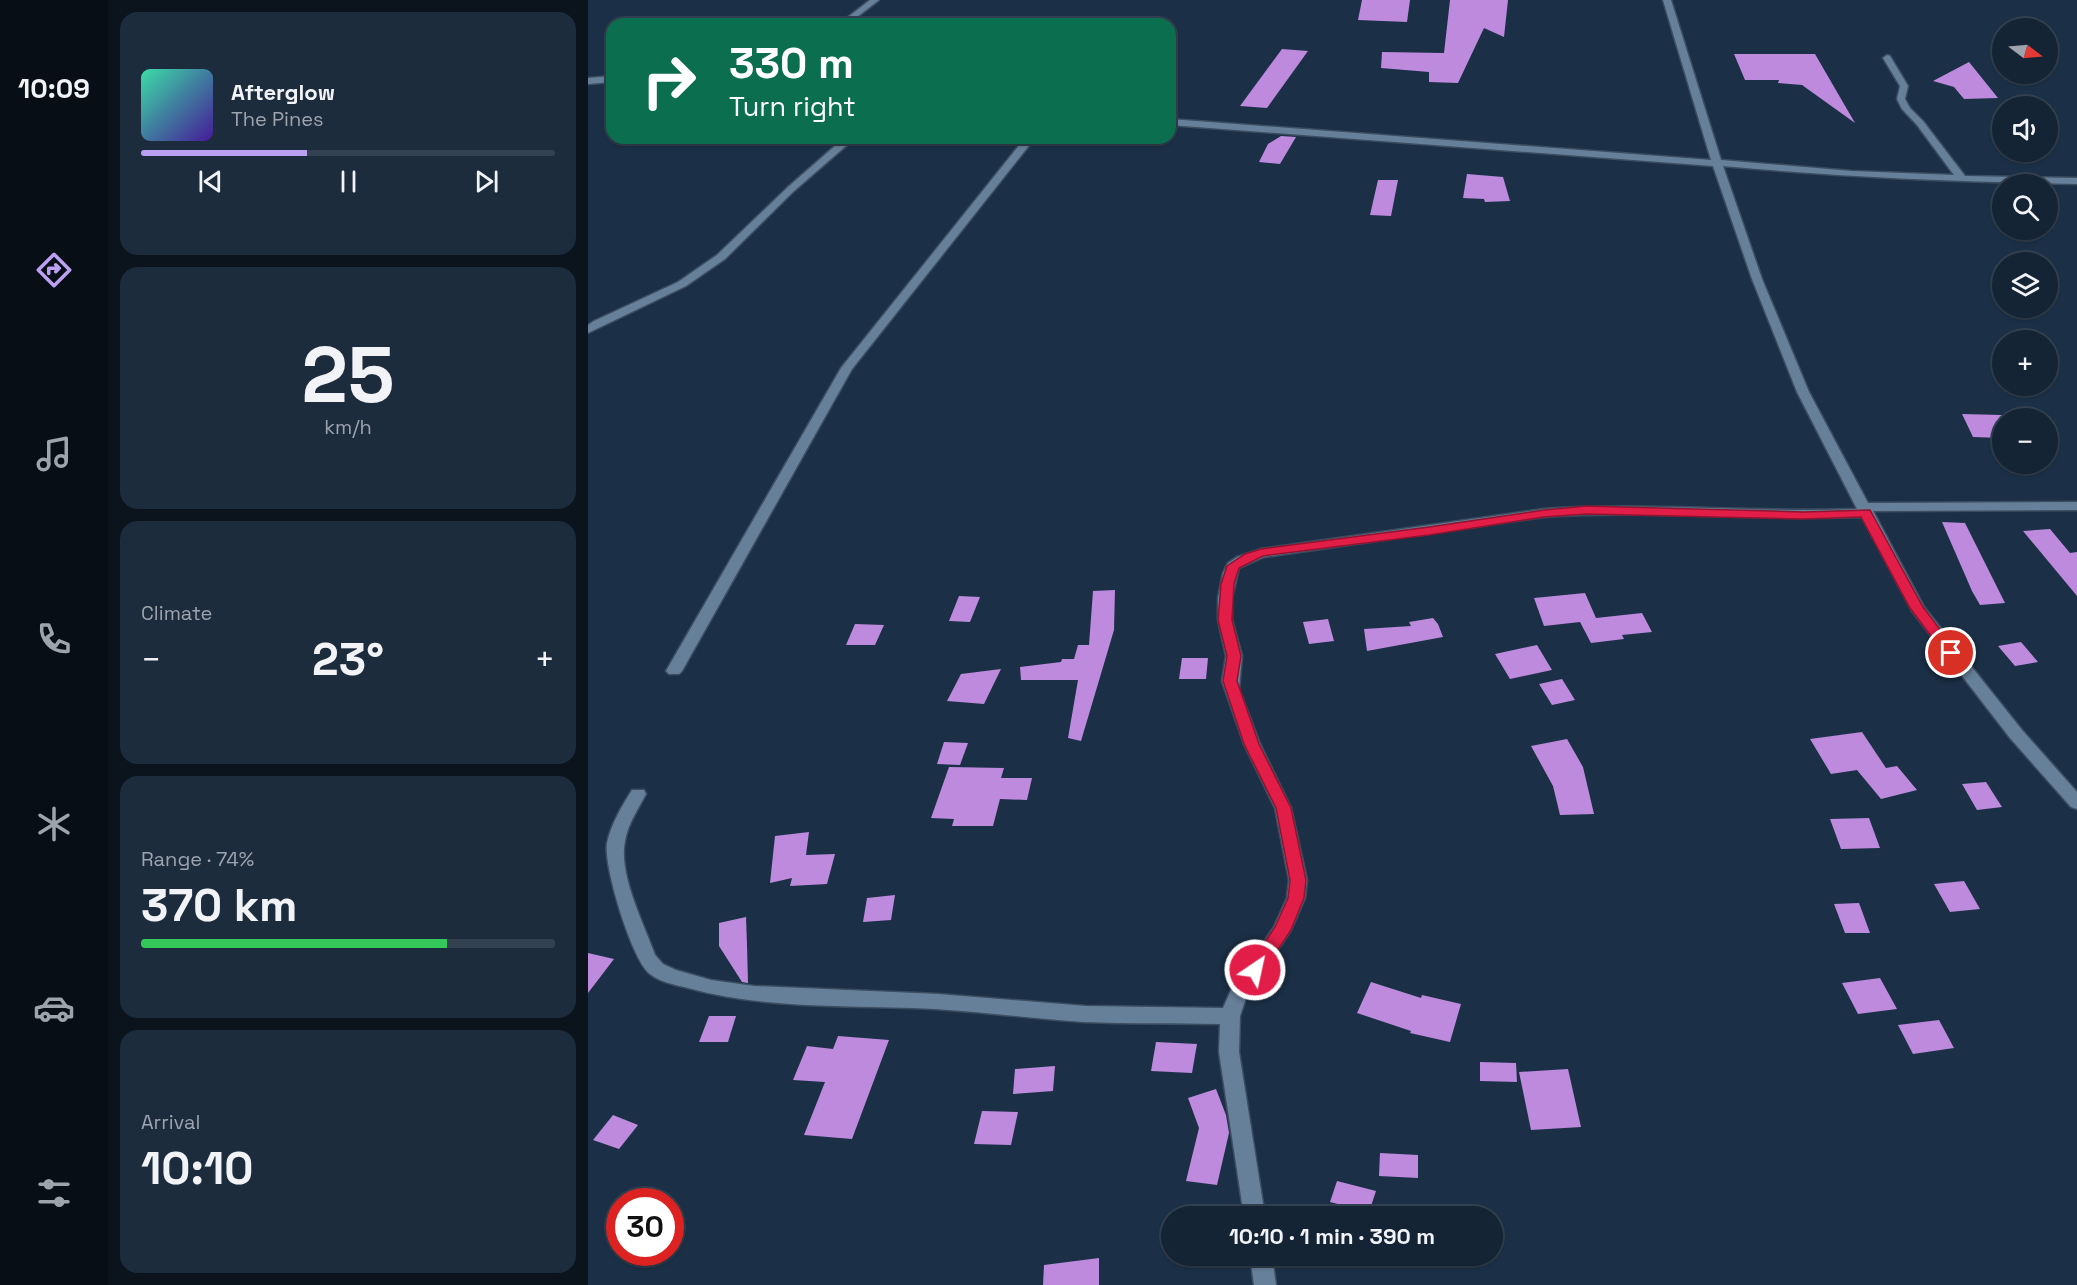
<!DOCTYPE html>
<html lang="en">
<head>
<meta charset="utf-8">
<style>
	:root { --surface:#142435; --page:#1d2c3d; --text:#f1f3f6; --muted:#9da4ad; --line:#334150; --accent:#bca0f2 }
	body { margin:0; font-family:"Space Grotesk",sans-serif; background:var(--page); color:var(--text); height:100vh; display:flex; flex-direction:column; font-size:22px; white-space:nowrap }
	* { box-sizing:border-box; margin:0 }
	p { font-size:20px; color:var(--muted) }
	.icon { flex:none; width:33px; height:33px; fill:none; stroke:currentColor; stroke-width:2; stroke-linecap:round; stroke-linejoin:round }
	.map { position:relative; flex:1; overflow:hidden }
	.drawer { display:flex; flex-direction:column; gap:12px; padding:12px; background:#0b141d; width:480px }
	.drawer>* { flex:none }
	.hud { position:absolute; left:18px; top:18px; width:570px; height:126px; border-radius:18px; box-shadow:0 2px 4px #0004,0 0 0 2px var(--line); background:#0b6e4f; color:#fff; overflow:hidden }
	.needle { width:39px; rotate:106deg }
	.buttons { position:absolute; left:1404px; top:18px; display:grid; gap:12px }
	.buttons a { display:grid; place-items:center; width:66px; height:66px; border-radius:50%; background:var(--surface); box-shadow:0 2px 4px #0004,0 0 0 2px var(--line); font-size:30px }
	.speed { position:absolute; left:18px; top:1188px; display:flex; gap:12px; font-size:30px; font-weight:700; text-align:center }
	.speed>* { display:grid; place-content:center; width:78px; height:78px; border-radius:50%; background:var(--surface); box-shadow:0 2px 4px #0004,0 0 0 2px var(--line); line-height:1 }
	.speed .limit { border:9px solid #d22; background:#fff; color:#111 }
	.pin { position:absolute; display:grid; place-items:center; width:51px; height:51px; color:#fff; margin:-26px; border:3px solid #fff; border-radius:50%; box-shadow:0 2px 6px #0007 }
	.me { position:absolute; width:66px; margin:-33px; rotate:34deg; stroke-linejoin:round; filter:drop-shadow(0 0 4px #0008) }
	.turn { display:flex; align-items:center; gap:21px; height:126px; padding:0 24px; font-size:27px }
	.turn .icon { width:78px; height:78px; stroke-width:2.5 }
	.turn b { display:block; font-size:42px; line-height:51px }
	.big { font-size:45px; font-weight:700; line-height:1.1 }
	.drawer .tile { flex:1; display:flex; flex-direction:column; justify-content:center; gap:9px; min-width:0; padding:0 21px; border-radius:18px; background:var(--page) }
	.drawer .dial { align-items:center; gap:0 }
	.dial b { font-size:78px; line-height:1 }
	.song { display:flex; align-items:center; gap:18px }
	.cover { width:72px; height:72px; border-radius:9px; background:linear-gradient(135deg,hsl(160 70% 55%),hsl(260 70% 35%)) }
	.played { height:6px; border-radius:3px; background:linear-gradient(90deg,var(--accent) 40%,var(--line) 40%) }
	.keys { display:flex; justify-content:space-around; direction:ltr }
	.heat { display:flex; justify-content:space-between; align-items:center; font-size:33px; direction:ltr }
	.charge { height:9px; border-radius:4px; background:linear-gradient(90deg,#34c759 74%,var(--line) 0) }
	.trip { position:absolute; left:573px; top:1206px; width:342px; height:60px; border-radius:30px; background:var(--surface); box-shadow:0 2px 4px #0004,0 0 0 2px var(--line); font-weight:700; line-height:60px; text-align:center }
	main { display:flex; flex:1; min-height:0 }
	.tabs { display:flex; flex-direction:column; width:108px; justify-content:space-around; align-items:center; background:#080e15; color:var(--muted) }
	.tabs .icon { width:42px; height:42px }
	.tabs .selected { color:var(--accent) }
	.tabs b { font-size:27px; color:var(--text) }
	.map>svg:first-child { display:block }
	.building { fill:#bd8add }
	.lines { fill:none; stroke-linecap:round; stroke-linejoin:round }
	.street-casing { stroke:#3b4d60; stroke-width:3 }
	.street { fill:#67809a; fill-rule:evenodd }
	.route { fill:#e11d48; stroke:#92132f; stroke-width:1.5 }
</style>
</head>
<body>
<main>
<nav class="tabs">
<b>10:09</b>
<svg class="icon selected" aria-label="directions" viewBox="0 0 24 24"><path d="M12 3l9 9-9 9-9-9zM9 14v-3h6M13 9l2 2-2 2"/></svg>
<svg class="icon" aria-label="music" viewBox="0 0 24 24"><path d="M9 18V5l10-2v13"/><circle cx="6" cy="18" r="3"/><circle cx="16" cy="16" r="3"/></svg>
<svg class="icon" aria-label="phone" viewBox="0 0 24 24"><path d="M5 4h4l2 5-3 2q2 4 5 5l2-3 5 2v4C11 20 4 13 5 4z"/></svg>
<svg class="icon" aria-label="climate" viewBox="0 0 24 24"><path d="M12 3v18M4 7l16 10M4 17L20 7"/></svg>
<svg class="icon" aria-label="car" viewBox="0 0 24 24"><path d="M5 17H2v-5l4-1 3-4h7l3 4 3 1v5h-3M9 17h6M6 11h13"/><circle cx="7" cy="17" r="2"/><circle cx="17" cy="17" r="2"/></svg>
<svg class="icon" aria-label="filters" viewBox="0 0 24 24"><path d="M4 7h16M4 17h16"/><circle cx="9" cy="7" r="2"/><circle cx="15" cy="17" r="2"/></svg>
</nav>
<section class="drawer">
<div class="tile">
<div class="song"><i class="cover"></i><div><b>Afterglow</b><p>The Pines</p></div></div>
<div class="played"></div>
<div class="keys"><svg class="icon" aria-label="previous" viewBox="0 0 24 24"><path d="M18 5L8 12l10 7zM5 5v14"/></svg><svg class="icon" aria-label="pause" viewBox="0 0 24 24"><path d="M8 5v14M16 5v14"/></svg><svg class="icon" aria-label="next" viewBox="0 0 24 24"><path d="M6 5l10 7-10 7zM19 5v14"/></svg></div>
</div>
<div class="tile dial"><b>25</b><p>km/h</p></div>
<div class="tile"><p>Climate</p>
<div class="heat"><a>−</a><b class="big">23°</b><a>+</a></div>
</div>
<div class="tile"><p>Range · 74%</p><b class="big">370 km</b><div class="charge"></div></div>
<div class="tile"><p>Arrival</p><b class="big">10:10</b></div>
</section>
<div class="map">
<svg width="1489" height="1285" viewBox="0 0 1489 1285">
	<rect width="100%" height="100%" fill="#1b3047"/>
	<g class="building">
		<polygon points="774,0 822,0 819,22 770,20"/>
		<polygon points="862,0 920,0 916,37 896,28 870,83 841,82 841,72 793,68 794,52 856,53"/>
		<polygon points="694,49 720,51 679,108 652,106"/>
		<polygon points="1146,54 1227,54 1267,123 1214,85 1190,83 1191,80 1157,80"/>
		<polygon points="1381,62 1410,98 1376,99 1366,87 1345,81"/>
		<polygon points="693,136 708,137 692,164 671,162 680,144"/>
		<polygon points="879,174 915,177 922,201 897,202 896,199 875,198"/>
		<polygon points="790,180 810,180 803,216 782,215"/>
		<polygon points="1374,414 1414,415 1414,438 1385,437"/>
		<polygon points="1354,522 1377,523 1417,603 1392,605 1384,591"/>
		<polygon points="1462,529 1482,553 1489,552 1489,596 1435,531"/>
		<polygon points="527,590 526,630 493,741 480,738 490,680 433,680 432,667 473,662 474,659 486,659 490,645 501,645 505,591"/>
		<polygon points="997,593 1008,618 1054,613 1064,632 1034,635 1036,639 1003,643 992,622 956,626 946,598"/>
		<polygon points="371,596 392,597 382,622 361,621"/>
		<polygon points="845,618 850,624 855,637 779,651 776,629 823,626 821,622"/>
		<polygon points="740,619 746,641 721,644 715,622"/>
		<polygon points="267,624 296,625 287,645 258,645"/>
		<polygon points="1433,642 1450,662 1427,666 1410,646"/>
		<polygon points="949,645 964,670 922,679 907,654"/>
		<polygon points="594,658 620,658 618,679 591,679"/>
		<polygon points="413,669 396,704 359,701 373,674"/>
		<polygon points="974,679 987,700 964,705 951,684"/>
		<polygon points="1274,732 1298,768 1309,766 1329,790 1293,799 1269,770 1243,774 1222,739"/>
		<polygon points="979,739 995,767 1006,814 972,815 965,786 943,746"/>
		<polygon points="356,742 380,743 372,765 349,764"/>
		<polygon points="361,767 416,768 413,778 444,778 439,800 412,799 405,826 364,826 366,819 343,818"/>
		<polygon points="1398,782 1414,807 1389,810 1374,784"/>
		<polygon points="1281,818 1292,848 1253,849 1242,819"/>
		<polygon points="221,832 218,855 247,854 239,884 202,886 204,878 182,883 187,836"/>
		<polygon points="1376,881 1392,909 1362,912 1346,884"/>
		<polygon points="307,895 303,920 275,922 279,898"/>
		<polygon points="1271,903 1282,933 1257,933 1246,904"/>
		<polygon points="158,917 159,945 160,983 154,982 131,946 131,923"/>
		<polygon points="0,953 26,959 0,993"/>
		<polygon points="1292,978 1309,1009 1270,1014 1254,983"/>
		<polygon points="783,982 833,998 834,995 873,1004 862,1042 822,1033 823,1031 769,1013"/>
		<polygon points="121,1016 148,1016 140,1042 111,1042"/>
		<polygon points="1351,1020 1366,1048 1325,1054 1310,1025"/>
		<polygon points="250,1036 301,1040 264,1139 216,1135 237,1082 205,1080 219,1046 245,1049"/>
		<polygon points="568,1042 609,1044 604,1073 563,1071"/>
		<polygon points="892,1062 928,1063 929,1082 892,1081"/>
		<polygon points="467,1066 465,1091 425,1094 427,1069"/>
		<polygon points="980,1069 993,1127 943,1130 931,1072"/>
		<polygon points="628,1089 638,1115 641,1133 629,1185 598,1181 611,1128 600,1098"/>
		<polygon points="394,1111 430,1112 423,1145 386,1144"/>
		<polygon points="25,1115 50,1125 31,1149 5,1140"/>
		<polygon points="792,1153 830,1155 830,1178 791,1176"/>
		<polygon points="749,1181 788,1191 781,1212 742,1202"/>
		<polygon points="511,1258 511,1285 455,1285 456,1265"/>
	</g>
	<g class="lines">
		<g class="street-casing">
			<g id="street">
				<polygon points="282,0 291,0 260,24 251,24"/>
				<path d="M1075,0H1083L1133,160L1264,171L1366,175L1329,125L1314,109L1309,99L1312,86L1295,58L1299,55L1302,56L1320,86L1317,99L1322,108L1335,121L1377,176L1489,178V184C1371,182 1253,177 1135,166L1174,279L1221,392L1280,503L1489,502V510L1285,511L1336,607L1434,730L1489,792V809L1483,807L1422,738L1324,611L1274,517C1168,521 1062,510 956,517L676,557L651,568L644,598V620L654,656L651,689L672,744L703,808L719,880L717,898L703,930L658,998L652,1016L651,1052L677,1216H656L631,1052L632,1024C587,1023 541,1024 496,1022C447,1019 397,1012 347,1009C265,1005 180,1010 100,988C88,985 72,982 62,974C44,961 15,865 19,843C23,824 34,806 44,790H56L58,794C50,809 40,824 37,841C30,874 56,924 67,955L75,964L88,970L123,980L166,986L350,994L498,1006L635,1008L643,990L686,927L699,898L701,880L687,808L656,744L634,681L638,656L630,620V598L635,573L640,563L649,557L673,549L956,509C1060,502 1165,513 1269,509L1209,392L1164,279L1125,166L582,125V119L1123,160Z"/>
				<polygon points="24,76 24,82 0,84 0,78"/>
				<polygon points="256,138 267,138 206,191 137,259 98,286 0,333 0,325 6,321 90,282 129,255 200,187"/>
				<polygon points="437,138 447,138 264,369 94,671 91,674 81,674 78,671 253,368"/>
				<polygon points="662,1256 684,1256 688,1285 666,1285"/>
			</g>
		</g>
		<use href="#street" class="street"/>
	</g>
	<polygon class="route" points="999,506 1215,512 1282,510 1335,607 1370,653 1368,656 1358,656 1322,608 1273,517 1215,519 999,514 956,517 841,535 675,556 651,568 646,584 644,620 653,656 649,681 671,744 703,808 718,880 716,898 703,930 673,975 667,977 661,975 658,970 687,927 700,898 702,880 688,808 656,744 635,681 639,656 630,620 633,584 639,566 657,554 673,549 841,527 956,510"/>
</svg>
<div class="buttons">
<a><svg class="needle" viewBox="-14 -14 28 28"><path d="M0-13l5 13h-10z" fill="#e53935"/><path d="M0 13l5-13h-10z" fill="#9da4ad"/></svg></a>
<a><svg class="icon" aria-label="sound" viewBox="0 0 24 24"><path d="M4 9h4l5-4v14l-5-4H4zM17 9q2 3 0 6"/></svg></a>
<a><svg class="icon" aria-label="search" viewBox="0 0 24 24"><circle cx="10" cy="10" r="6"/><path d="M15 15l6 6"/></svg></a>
<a><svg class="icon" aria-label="layers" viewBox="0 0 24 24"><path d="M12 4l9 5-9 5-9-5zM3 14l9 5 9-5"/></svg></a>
<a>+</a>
<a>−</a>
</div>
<div class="speed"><div class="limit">30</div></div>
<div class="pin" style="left:1363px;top:653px;background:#d93025"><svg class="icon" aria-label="arrive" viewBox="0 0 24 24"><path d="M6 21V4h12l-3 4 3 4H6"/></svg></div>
<svg class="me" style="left:667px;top:970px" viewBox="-20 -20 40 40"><circle r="17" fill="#e11d48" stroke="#fff" stroke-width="3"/><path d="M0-11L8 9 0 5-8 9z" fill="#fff"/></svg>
<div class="trip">10:10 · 1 min · 390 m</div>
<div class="hud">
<div class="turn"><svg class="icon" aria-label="right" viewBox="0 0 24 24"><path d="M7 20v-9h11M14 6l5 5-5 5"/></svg><div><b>330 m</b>Turn right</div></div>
</div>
</div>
</main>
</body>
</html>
